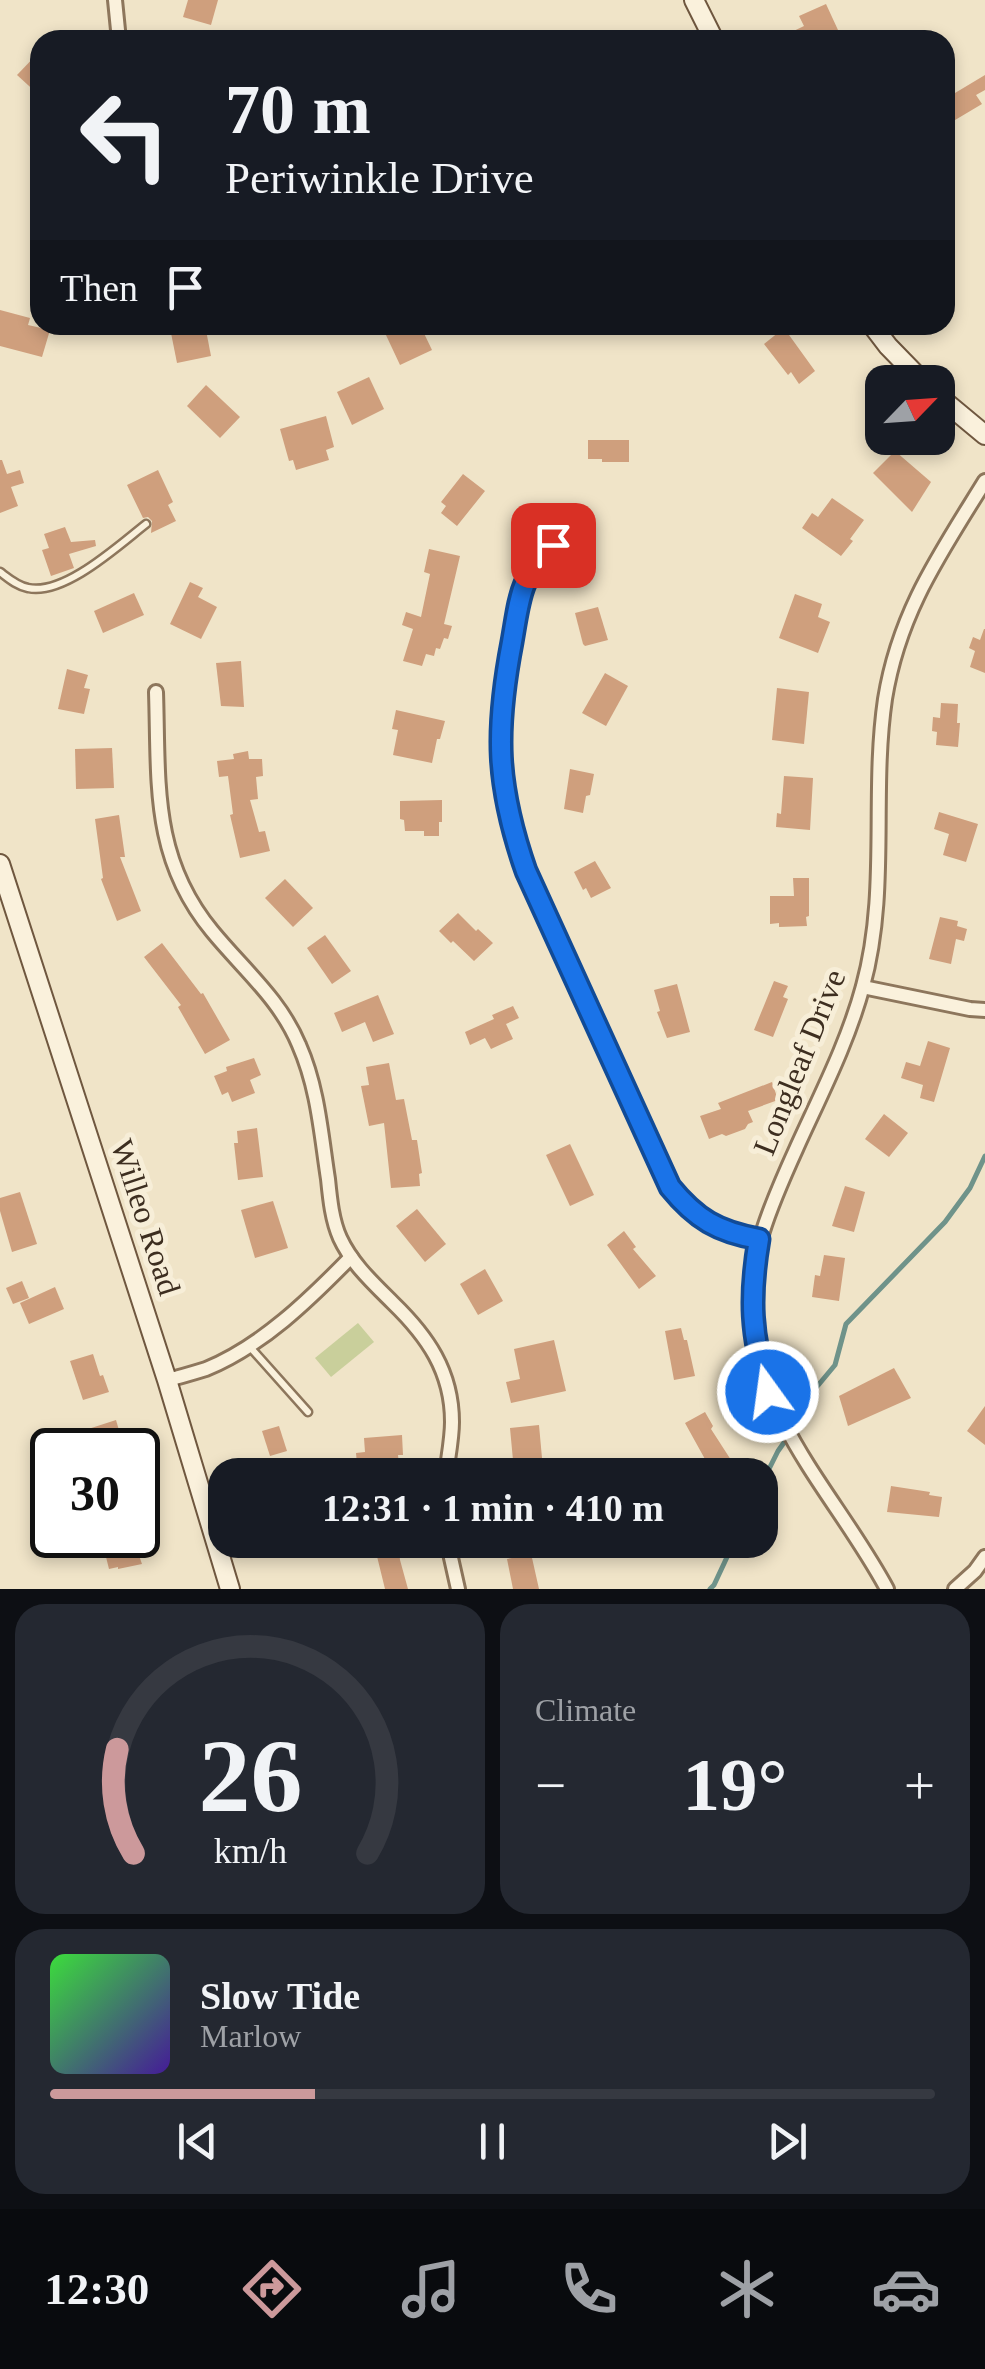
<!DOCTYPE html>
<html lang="en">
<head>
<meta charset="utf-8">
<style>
	:root { --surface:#171b24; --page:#242831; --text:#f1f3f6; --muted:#9ea1a6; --line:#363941; --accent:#cc999b }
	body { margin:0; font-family:Georgia,serif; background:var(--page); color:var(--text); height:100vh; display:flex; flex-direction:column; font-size:38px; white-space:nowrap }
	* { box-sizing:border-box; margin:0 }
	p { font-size:32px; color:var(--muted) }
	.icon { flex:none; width:55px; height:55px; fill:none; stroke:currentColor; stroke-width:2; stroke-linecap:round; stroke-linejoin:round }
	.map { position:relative; height:1589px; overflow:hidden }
	.sheet { display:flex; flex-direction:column; gap:15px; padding:15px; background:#0d0f14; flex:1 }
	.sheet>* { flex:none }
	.guide { position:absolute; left:30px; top:30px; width:925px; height:305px; border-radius:30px; box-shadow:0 5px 15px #0003; background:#171b24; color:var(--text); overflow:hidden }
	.needle { width:65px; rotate:65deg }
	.fabs { position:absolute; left:865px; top:365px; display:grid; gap:20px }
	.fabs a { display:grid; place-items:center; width:90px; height:90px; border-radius:20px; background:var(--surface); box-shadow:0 5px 15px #0003; font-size:50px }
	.speed { position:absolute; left:30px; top:1428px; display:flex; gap:20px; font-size:50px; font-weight:700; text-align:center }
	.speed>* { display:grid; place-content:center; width:130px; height:130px; border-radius:50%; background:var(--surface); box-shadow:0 5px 15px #0003; line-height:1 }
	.speed .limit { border:5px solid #111; border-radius:15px; background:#fff; color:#111 }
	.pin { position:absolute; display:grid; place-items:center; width:85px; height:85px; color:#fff; margin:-42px; border-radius:20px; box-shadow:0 5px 15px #0006 }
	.me { position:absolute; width:110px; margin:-55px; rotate:346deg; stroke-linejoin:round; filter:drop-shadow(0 0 8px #0008) }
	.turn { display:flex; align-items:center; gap:35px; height:210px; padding:0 30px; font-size:45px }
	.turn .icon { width:130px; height:130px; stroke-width:2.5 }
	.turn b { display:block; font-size:70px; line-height:85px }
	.then { display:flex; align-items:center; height:95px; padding:0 30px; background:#0003; gap:20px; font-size:38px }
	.big { font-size:75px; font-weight:600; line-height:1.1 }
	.sheet .widget { flex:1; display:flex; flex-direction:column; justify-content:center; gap:15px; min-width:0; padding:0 35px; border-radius:30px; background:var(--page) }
	.sheet .dial { align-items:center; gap:0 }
	.dial svg { height:260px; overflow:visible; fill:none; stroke:var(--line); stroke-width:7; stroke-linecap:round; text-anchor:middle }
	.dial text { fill:var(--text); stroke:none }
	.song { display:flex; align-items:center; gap:30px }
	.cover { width:120px; height:120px; border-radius:15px; background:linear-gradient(135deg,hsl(120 70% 55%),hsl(260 70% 35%)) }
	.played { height:10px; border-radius:5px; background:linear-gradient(90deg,var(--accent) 30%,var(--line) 30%) }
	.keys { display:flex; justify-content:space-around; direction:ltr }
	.heat { display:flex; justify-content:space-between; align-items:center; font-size:55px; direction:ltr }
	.sheet .tiles { flex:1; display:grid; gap:15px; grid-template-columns:1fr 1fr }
	.widget:last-child { grid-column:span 2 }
	.trip { position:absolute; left:208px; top:1458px; width:570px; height:100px; border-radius:30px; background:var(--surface); box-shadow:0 5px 15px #0003; font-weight:600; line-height:100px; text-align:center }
	.menu { display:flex; height:160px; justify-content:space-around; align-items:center; background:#090b0e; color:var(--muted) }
	.menu .icon { width:70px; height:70px }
	.menu .on { color:var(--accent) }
	.menu b { font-size:45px; color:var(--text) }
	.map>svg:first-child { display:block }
	.green { fill:#c9cf9b }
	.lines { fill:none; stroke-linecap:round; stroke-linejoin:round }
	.stream { stroke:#6f938a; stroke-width:5 }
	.building { fill:#cf9f7d }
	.lane-casing { stroke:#8d765c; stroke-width:11 }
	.street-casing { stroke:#8d765c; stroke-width:18 }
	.secondary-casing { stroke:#6f573f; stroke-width:22 }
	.lane { stroke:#faf1dc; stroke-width:6 }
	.street { stroke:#faf1dc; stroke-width:12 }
	.secondary { stroke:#faf1dc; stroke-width:18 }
	.route-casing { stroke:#114b97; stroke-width:25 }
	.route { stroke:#1a73e8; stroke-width:18 }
	.labels { text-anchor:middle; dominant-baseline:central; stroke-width:10; stroke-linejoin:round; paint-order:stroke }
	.street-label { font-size:32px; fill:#3d2e20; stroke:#f7eed8 }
</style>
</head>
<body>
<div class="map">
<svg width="985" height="1589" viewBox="0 0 985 1589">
	<rect width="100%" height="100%" fill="#f0e4c8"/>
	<polygon class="green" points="358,1323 374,1342 331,1377 315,1358"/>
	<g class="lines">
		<g class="stream">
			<polyline points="760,1487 778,1451 793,1430 810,1395 835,1365 846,1324 945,1222 970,1188 985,1156"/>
			<polyline points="710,1589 714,1585 735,1540"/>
		</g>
	</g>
	<g class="building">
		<polygon points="188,0 218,0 211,25 183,17"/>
		<polygon points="826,4 838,30 829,34 831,40 775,40 804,26 799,16"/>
		<polygon points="40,51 40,96 17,75"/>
		<polygon points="985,75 985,90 976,95 982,104 945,126 945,99"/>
		<polygon points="0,310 30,318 28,325 50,330 42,357 0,346"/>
		<polygon points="186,325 205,325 211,356 177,363 170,328"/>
		<polygon points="403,325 420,325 432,350 400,365 385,333"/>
		<polygon points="784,328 815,371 799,384 791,372 788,375 764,344"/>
		<polygon points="369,377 384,409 352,425 337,392"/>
		<polygon points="206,385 240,417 220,438 187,406"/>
		<polygon points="326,416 334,447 326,450 329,460 296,470 293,460 289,461 280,429"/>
		<polygon points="588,440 629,440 629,462 602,462 602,459 588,459"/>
		<polygon points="895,451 931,482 912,512 873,473"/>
		<polygon points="0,460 2,460 7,474 20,470 24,483 11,487 18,506 0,513"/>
		<polygon points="158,470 173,502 168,505 176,521 151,533 152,521 148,517 143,518 127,485"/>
		<polygon points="463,474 485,491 457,526 441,513 446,506 441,502"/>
		<polygon points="832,498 864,520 850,539 853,541 841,556 802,528 812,513 818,517"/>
		<polygon points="65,527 71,542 95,540 96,546 69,554 74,568 51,576 42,550 49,548 44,534"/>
		<polygon points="429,549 460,556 444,624 452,626 448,639 444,638 440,649 436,648 434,656 426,654 422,666 403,661 413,629 402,625 406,612 421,617 430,574 424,572"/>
		<polygon points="190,582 203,588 198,597 217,607 201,639 170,624"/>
		<polygon points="134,593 144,615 103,633 94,611"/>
		<polygon points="795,594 822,604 818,617 830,622 818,653 779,638"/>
		<polygon points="598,607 608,640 585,646 583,644 575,613"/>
		<polygon points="984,629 985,629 985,673 970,667 975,651 969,648 973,637 980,640"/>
		<polygon points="241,661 244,707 221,706 216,663"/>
		<polygon points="67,669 88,675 84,688 90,689 84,714 58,709"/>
		<polygon points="605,673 628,686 606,726 582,713"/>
		<polygon points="777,688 809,692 804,744 772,740"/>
		<polygon points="941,703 958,704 957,723 960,723 958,747 936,745 937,732 932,731 933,717 940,718"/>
		<polygon points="396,710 445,721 440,739 437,739 432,763 393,755 398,730 392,729"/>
		<polygon points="112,748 114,788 76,789 75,749"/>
		<polygon points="248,751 249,759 262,759 263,776 256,777 258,799 250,800 259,832 265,831 270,851 240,858 230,815 233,814 228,776 219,777 217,761 234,759 233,754"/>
		<polygon points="570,769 594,774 590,795 586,796 583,813 564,809"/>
		<polygon points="784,776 813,778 810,830 776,827 777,813 781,814"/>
		<polygon points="442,800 442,822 439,822 439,836 424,836 424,831 405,831 404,820 400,819 400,801"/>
		<polygon points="939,812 978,824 966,862 943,855 949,834 934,829"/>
		<polygon points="119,815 125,857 120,857 141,911 117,921 101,879 103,878 95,819"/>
		<polygon points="595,861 611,888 591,898 586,888 583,890 574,872"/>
		<polygon points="793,878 809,878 809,916 806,917 807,926 779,927 779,923 770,924 770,896 794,896"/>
		<polygon points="285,879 313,908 293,927 265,898"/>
		<polygon points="458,913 476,931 478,929 493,943 474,961 453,941 451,943 439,931"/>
		<polygon points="940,917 958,921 957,926 967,929 964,941 956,939 951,964 929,959"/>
		<polygon points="325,935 351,971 332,984 307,948"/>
		<polygon points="162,943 201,994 203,993 230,1040 205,1054 178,1007 181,1005 144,957"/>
		<polygon points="774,981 788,986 783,997 788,999 773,1037 754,1030"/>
		<polygon points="677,984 690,1032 667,1038 657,1012 660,1011 654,990"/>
		<polygon points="378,995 394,1034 373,1042 365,1022 342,1032 334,1013"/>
		<polygon points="513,1006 519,1018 506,1024 513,1039 491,1049 485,1038 470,1045 465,1032 494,1019 492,1015"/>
		<polygon points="928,1041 950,1048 934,1102 920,1098 923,1085 901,1078 906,1062 920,1066"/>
		<polygon points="254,1058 261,1075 250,1080 255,1093 232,1102 228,1092 222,1095 214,1076 227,1071 226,1067"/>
		<polygon points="389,1063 396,1100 404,1099 412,1140 417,1140 422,1173 419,1174 420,1186 391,1188 384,1123 369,1126 361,1086 369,1085 366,1067"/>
		<polygon points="772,1082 778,1100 748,1111 753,1122 748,1124 745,1129 726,1136 722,1134 709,1139 700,1116 721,1109 718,1103"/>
		<polygon points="884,1114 908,1133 889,1157 865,1139"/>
		<polygon points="257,1128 263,1177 238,1180 234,1143 238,1143 237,1131"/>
		<polygon points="570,1144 594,1195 570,1206 546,1155"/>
		<polygon points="845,1186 865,1192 854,1232 832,1226"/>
		<polygon points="20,1192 37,1244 12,1252 0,1211 0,1198"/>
		<polygon points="273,1201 288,1248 255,1258 241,1210"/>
		<polygon points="417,1209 446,1244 425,1262 396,1226"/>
		<polygon points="624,1231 636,1247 633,1249 656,1276 639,1289 607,1245"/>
		<polygon points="824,1255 845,1258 839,1301 812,1297 815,1275 820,1276"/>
		<polygon points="485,1269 503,1301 478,1315 460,1284"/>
		<polygon points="22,1281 29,1298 13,1304 6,1288"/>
		<polygon points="55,1287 64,1309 29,1324 20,1303"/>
		<polygon points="681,1328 684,1340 687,1340 695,1376 674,1380 665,1331"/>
		<polygon points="554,1340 566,1391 511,1403 506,1382 520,1379 514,1349"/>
		<polygon points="93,1354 100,1376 103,1375 109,1392 83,1400 70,1361"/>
		<polygon points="894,1368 911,1398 848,1426 839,1396"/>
		<polygon points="985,1406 985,1445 967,1431"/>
		<polygon points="705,1412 713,1426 711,1429 731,1460 711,1470 685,1423"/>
		<polygon points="116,1420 123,1444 103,1450 85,1450 79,1432"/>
		<polygon points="539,1425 543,1469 514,1471 510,1428"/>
		<polygon points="279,1426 287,1451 270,1456 262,1431"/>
		<polygon points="402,1435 403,1455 398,1455 400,1474 358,1475 356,1453 365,1452 364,1438"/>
		<polygon points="891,1486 930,1492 929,1495 942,1497 939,1517 887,1512"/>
		<polygon points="109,1535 132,1535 142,1564 118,1569 118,1567 109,1569 105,1553 114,1551"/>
		<polygon points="373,1540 398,1540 400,1560 408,1589 385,1589"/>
		<polygon points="514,1540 528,1540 539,1589 513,1589 507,1559 517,1557"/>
	</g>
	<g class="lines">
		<g class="lane-casing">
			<g id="lane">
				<path d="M0,572C8,578 17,586 28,588C64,596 119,545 146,524"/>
				<polyline points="249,1346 308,1412"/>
			</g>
		</g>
		<g class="street-casing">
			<g id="street">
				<polyline points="115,0 119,40"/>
				<path d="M553,545C519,579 520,597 512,642C495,729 497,787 526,871L670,1187C696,1219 718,1232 759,1239"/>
				<path d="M156,692C159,782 151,857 212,931C243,969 280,999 299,1045C318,1088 321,1134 328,1179C330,1199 332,1220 340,1238C352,1264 373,1283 393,1303C427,1336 452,1371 452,1422C452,1439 448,1458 446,1475"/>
				<polyline points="863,987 970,1009 985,1010"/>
				<path d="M167,1380C180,1377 193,1373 206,1369C262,1346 309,1300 351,1257"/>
				<polyline points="447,1540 458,1589"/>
				<path d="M887,1589C838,1498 764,1429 752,1321C746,1259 772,1202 797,1147C821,1094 848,1042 863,986C889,892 871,795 885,699C899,612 940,554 985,481"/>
				<polyline points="955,1589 975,1571 985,1557"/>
			</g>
		</g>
		<g class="secondary-casing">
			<g id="secondary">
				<polyline points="694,0 714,40"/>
				<polyline points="872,325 888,346 923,382"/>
				<polyline points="938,396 985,435"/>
				<polyline points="0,864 167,1380 230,1589"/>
			</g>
		</g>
		<use href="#lane" class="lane"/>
		<use href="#street" class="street"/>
		<use href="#secondary" class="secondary"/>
	</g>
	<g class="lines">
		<g class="route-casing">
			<path id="route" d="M553,545C519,579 520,597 512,642C495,731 496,785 526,871L670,1187C696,1219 718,1232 759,1239C749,1298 751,1335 768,1392"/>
		</g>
		<use href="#route" class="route"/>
	</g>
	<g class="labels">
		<g class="street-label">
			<text transform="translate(799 1062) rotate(-68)">Longleaf Drive</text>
			<text transform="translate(146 1217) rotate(72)">Willeo Road</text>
		</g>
	</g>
</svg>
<div class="fabs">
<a><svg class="needle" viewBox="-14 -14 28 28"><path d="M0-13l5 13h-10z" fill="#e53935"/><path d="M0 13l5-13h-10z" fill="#9ea1a6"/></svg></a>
</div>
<div class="speed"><div class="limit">30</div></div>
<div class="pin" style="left:553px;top:545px;background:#d93025"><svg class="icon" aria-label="arrive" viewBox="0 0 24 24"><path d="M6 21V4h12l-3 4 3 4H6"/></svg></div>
<svg class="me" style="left:768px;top:1392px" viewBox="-20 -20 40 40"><circle r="17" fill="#1a73e8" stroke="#fff" stroke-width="3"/><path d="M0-11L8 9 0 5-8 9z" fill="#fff"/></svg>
<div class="trip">12:31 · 1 min · 410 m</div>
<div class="guide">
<div class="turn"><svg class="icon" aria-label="left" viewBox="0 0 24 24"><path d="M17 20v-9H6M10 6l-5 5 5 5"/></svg><div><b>70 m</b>Periwinkle Drive</div></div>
<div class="then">Then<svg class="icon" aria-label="arrive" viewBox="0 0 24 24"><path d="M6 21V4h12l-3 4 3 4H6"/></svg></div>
</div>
</div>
<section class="sheet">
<div class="tiles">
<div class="widget dial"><svg viewBox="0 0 100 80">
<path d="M14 69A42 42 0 1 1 86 69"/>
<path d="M14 69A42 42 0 0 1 9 37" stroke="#cc999b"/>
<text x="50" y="56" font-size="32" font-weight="700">26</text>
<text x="50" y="72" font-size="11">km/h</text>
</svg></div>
<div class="widget"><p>Climate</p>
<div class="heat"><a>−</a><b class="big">19°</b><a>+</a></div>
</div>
<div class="widget">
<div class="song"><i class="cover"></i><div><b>Slow Tide</b><p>Marlow</p></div></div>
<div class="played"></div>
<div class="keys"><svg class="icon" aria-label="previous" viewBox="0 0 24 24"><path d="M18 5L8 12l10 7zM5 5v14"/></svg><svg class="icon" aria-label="pause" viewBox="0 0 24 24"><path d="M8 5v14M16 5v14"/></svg><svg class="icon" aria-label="next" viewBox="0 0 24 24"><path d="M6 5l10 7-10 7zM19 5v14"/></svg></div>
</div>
</div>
</section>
<nav class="menu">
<b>12:30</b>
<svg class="icon on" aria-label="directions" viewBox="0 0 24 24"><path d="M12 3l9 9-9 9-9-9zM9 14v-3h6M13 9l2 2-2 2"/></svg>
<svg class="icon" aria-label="music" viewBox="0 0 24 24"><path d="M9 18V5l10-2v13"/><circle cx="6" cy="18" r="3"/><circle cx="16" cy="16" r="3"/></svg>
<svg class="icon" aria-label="phone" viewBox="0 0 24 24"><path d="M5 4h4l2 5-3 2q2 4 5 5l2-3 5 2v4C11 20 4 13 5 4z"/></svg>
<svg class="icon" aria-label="climate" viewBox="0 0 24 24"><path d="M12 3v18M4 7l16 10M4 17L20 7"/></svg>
<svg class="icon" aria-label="car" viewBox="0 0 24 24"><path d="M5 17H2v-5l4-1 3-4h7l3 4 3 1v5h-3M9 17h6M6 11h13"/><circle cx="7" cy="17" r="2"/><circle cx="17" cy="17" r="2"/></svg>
</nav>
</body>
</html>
